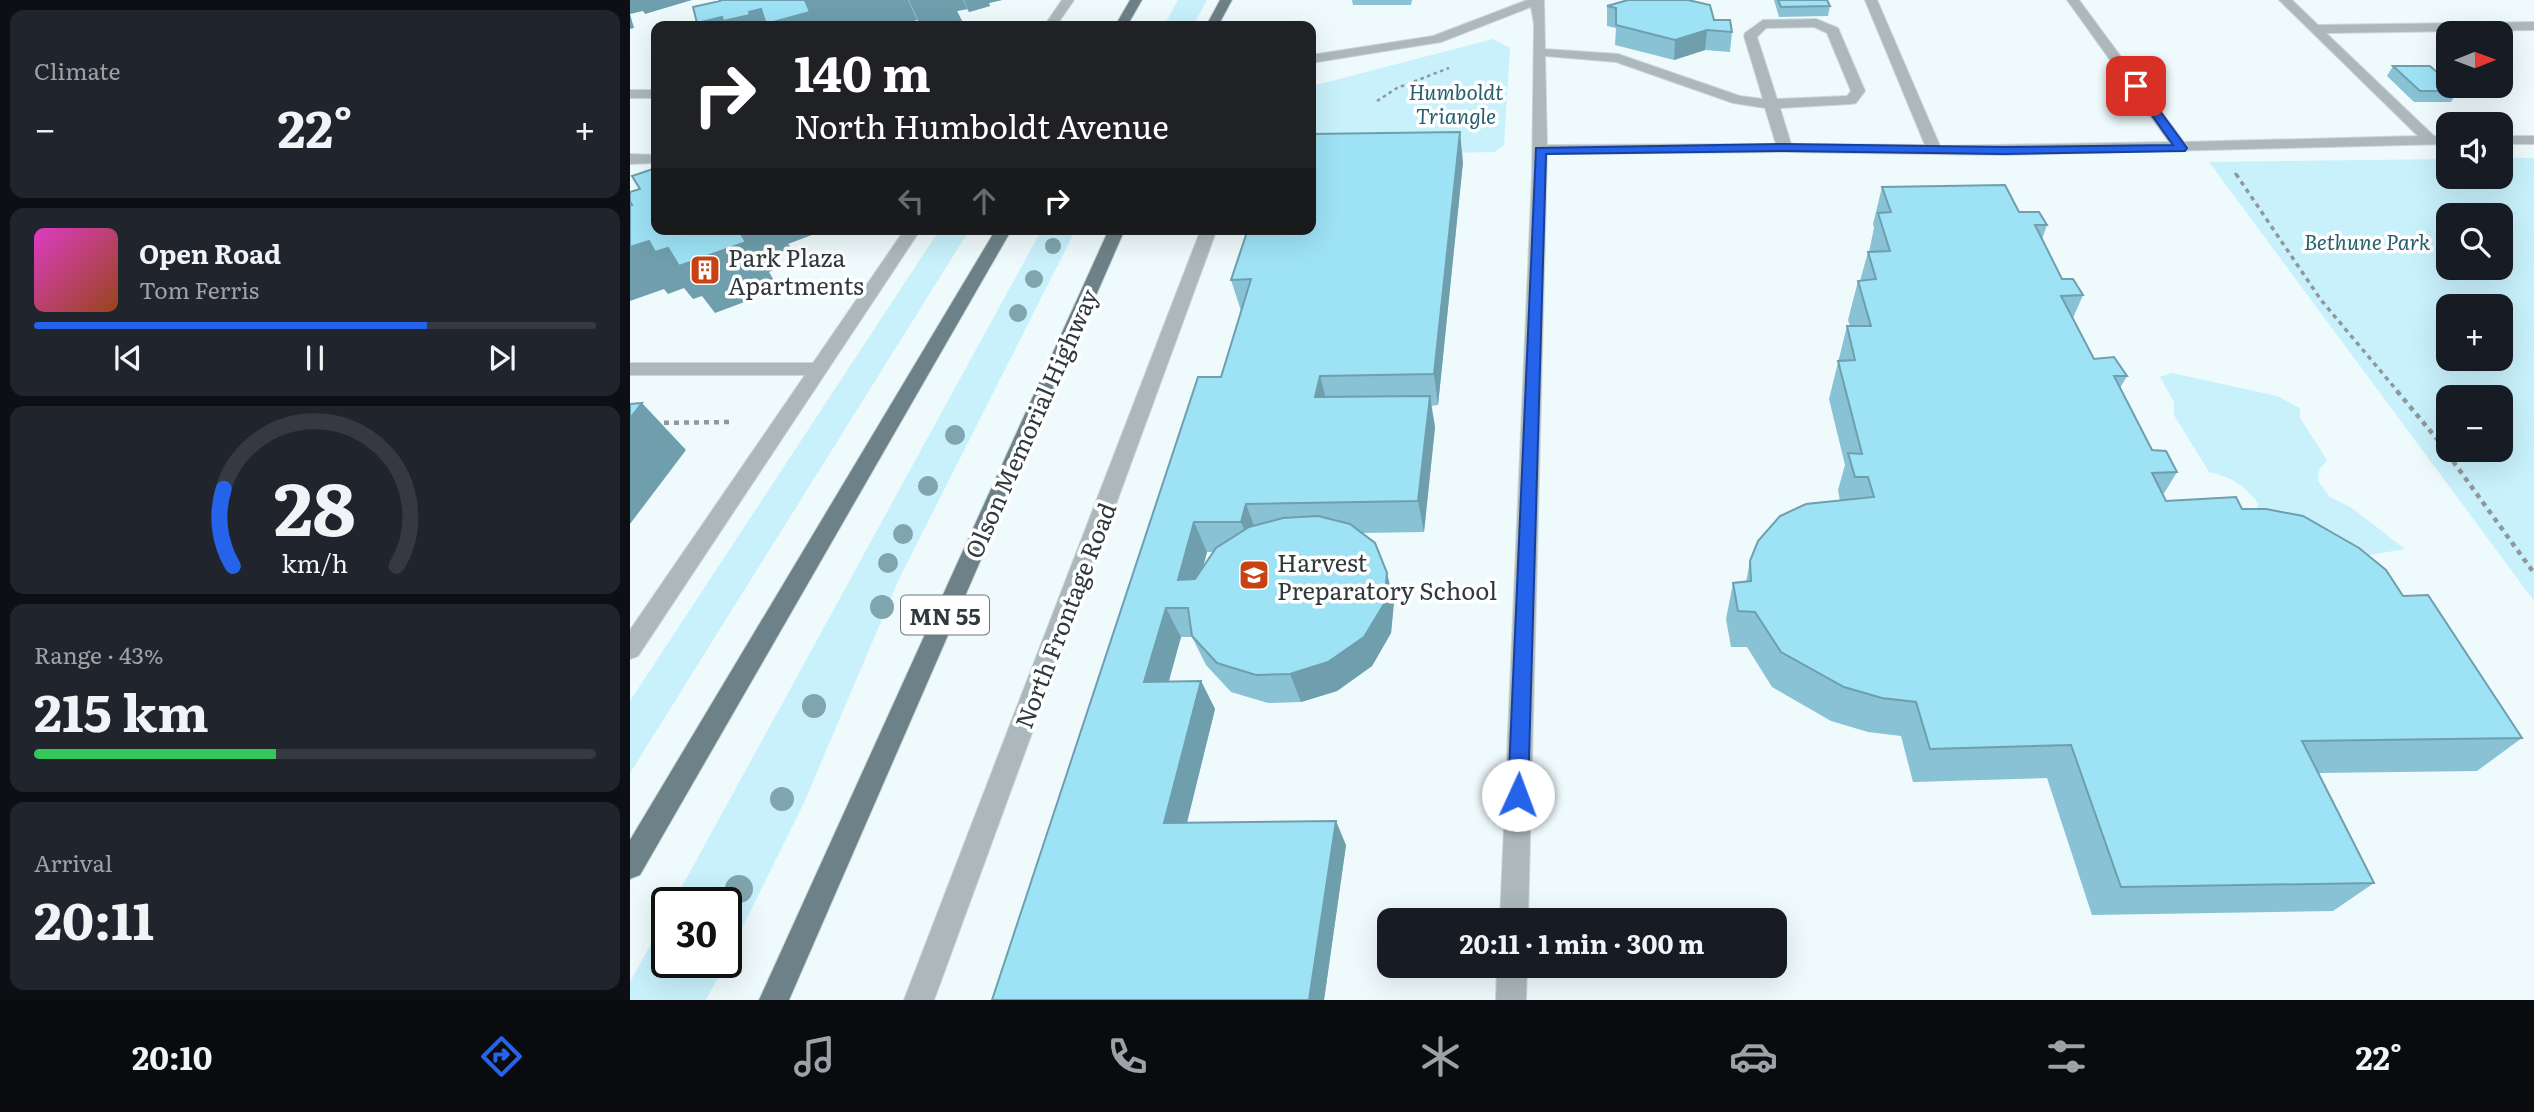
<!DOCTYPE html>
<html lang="en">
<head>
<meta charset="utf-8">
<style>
	:root { --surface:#171b24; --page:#20242c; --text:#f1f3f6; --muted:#9ea1a6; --line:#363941; --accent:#2563eb }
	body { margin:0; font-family:Literata,serif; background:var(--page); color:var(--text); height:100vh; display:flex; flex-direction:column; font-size:26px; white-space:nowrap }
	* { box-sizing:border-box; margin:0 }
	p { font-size:23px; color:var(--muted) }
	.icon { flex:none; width:38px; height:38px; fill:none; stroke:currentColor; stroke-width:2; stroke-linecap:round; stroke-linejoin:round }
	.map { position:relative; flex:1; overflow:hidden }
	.details { display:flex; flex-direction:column; gap:10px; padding:10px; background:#0d0f14; width:630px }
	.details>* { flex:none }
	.guide { position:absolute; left:21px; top:21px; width:665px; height:214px; border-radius:14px; box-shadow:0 7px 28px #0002; background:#202124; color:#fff; overflow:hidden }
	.needle { width:46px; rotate:89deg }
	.tools { position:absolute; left:1806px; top:21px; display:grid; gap:14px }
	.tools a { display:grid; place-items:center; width:77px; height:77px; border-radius:14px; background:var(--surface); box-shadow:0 7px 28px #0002; font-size:35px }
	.speed { position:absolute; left:21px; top:887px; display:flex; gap:14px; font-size:35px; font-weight:700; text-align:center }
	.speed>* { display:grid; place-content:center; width:91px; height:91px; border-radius:50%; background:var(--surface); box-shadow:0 7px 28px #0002; line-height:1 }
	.speed .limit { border:4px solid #111; border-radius:10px; background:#fff; color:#111 }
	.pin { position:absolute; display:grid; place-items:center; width:60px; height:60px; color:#fff; margin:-30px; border-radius:14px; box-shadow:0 4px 10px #0006 }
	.me { position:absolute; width:77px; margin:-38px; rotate:2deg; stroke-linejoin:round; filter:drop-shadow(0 0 5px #0008) }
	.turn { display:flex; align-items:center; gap:24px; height:147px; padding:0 28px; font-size:32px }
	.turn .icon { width:91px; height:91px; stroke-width:2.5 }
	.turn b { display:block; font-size:49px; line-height:60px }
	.lanes { display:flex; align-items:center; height:66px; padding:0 28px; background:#0003; justify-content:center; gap:35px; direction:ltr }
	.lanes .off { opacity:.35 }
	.big { font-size:52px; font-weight:700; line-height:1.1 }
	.details .widget { flex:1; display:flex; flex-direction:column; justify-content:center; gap:10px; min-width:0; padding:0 24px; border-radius:14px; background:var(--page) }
	.details .dial { align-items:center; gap:0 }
	.dial svg { height:182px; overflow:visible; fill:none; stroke:var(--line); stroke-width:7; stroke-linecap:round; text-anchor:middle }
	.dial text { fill:var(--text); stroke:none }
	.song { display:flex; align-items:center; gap:21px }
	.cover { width:84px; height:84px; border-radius:10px; background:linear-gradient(135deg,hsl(310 70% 55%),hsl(20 70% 35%)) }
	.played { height:7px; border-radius:4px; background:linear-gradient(90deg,var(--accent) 70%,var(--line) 70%) }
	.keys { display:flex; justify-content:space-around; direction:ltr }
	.heat { display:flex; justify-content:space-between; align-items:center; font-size:38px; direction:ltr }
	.charge { height:10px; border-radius:5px; background:linear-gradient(90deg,#34c759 43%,var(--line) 0) }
	.trip { position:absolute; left:747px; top:908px; width:410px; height:70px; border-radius:14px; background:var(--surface); box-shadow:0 7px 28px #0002; font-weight:700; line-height:70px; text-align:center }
	.menu { display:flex; height:112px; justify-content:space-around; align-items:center; background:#090b0e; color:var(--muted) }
	.menu .icon { width:49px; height:49px }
	.menu .active { color:var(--accent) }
	.menu b { font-size:32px; color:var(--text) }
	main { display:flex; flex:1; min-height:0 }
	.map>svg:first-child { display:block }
	.green { fill:#c8f1fc; fill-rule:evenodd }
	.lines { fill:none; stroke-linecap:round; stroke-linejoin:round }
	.minor-casing { stroke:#cdd7da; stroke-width:2 }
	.major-casing { stroke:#cdd7da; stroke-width:2 }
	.path-far2 { stroke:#8f999c; stroke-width:2.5; stroke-dasharray:3.5 3.5; stroke-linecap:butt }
	.path-far1 { stroke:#8f999c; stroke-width:3.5; stroke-dasharray:4.5 4.5; stroke-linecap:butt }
	.path { stroke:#8f999c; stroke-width:4.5; stroke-dasharray:5 5; stroke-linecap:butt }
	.minor { fill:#acb8bb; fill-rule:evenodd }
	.major { fill:#6d8288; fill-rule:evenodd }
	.tree { fill:#81a5ae }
	.wall { fill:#88c2d4; fill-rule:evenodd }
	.shaded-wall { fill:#6f9eac }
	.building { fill:#9ee2f6; stroke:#6f9eac; stroke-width:2 }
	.route { fill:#2563eb; stroke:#184099; stroke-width:2 }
	.labels { text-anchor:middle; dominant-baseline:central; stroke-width:7; stroke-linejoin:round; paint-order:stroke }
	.far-park-label { font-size:21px; font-style:italic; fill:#275f6d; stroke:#fff }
	.shield { fill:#fff; stroke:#6e7577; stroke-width:2 }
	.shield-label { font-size:23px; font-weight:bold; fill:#303a3d }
	.poi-label { font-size:24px; fill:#303a3d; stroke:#fff; text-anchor:start }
	.street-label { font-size:24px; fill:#303a3d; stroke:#fff }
</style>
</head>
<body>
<main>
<section class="details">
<div class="widget"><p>Climate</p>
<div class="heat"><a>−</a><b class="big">22°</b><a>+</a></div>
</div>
<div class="widget">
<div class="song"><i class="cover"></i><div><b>Open Road</b><p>Tom Ferris</p></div></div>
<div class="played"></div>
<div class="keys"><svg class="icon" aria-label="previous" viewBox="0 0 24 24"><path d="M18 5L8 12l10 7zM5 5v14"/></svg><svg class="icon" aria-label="pause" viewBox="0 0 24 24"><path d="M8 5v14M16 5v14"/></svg><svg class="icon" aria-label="next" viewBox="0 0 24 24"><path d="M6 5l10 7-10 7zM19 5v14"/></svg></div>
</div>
<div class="widget dial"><svg viewBox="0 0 100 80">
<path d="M14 69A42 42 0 1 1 86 69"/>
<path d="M14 69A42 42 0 0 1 10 35" stroke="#2563eb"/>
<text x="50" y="56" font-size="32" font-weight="700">28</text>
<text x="50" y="72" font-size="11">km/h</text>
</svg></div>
<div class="widget"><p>Range · 43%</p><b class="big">215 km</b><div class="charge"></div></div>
<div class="widget"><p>Arrival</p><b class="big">20:11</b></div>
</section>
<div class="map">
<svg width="1904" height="1000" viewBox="0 0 1904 1000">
	<rect width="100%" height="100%" fill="#effafd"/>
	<g class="green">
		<polygon points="548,0 577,0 563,26 534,26"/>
		<polygon points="863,39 880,48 874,145 865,152 681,156 681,102 686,85"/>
		<path d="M1871,158H1904V601L1579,162L1818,159V177H1871ZM1871,215V268H1818V215ZM1871,306V359H1818V306ZM1871,397V450H1818V397Z"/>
		<polygon points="310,229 340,229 0,773 0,701"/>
		<polygon points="412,229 446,229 270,577 173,805 96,960 96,903 43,903"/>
		<path d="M1542,373L1647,396L1670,408V418L1697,460L1689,470L1688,481L1700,497L1722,508L1775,549L1717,559L1626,517L1628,503C1614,485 1601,477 1579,472L1544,415V402L1530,377Z"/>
		<polygon points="37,915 37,962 95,963 76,1000 0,1000 0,982"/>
	</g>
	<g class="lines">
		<g class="minor-casing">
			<g id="minor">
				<polygon points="432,0 444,0 426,26 414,26"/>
				<path d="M897,0H914L915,49L988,54L1110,96L1133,99L1114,36L1115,33L1133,20L1186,19L1208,28L1235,91L1226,103L1221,104L1150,108L1161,144L1295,145L1235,0H1247L1310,146L1539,142L1437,0H1449L1554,142L1788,136L1649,0H1662L1688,25L1904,22V30L1696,33L1804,136H1818V144L1373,155L1155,152L917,154L898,920H870L902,176L904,24L901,7L811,42L681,63V55L803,36ZM1184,27L1197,33L1221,91L1217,96L1147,99L1127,37L1136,28ZM915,56L986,62L1103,103L1135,108L1146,144L917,145Z"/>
				<rect x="0" y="90" width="26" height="8"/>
				<rect x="1871" y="136" width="33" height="8"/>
				<polygon points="0,154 26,155 26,163 0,164"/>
				<polygon points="275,229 291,229 8,656 0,659 0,630 175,375 0,375 0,363 183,363"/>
				<polygon points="571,229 587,229 304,1000 274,1000"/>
				<polygon points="867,966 897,966 896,1000 866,1000"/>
			</g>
		</g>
		<g class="major-casing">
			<g id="major">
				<polygon points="500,0 512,0 497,26 485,26"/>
				<polygon points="590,0 602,0 588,26 576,26"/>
				<polygon points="366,229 382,229 10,875 0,879 0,840"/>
				<polygon points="479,229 495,229 159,1000 129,1000"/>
			</g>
		</g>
		<g class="path-far2">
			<polyline points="747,101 767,88 819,68"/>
			<polyline points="1605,173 1607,176"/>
		</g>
		<polyline class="path-far1" points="1606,174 1691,300 1769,393"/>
		<g class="path">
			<polyline points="1767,391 1807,439 1904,573"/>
			<polyline points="24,423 100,422"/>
		</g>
		<use href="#minor" class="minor"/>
		<use href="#major" class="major"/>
	</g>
	<g class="tree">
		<circle cx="423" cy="246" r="8"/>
		<circle cx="404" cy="279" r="9"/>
		<circle cx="388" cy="313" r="9"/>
		<circle cx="325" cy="435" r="10"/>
		<circle cx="298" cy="486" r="10"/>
		<circle cx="273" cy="534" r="10"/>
		<circle cx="258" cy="563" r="10"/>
		<circle cx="252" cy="607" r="12"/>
		<circle cx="184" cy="706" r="12"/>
		<circle cx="152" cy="799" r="12"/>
		<circle cx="109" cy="889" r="14"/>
	</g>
	<g class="wall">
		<polygon points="89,0 372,0 359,3 360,6 339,12 337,9 327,11 334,25 329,26 291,26 287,20 277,23 278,26 69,26 67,23 90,1"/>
		<polygon points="722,0 782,0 781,5 723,5"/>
		<polygon points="1144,0 1197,0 1200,6 1198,16 1149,17"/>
		<polygon points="977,6 1084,20 1102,32 1100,52 1075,50 1044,60 985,45 986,28 977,26"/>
		<polygon points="1763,66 1828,91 1821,102 1784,102 1757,76"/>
		<path d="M833,162L808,405L801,406L805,427L794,532L731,533L764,602L761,633L742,666L707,691L671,702L638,703L601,692L576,665L562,637H551L538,682L571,681L585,709L557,822L716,845L694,1000H362L591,377L611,311L601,280ZM577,552H583L573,567Z"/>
		<polygon points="1252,187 1389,212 1417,225 1412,239 1432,279 1453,295 1443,318 1464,359 1497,376 1490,388 1522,450 1547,472 1533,495 1536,501 1612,509 1773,596 1892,738 1847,771 1688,773 1744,883 1703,911 1462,915 1417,778 1283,782 1271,736 1238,732 1201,721 1142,687 1117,647 1101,647 1096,619 1103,583 1116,582 1120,561 1210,501 1208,490 1215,465 1199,399 1217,326 1220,326 1218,320 1228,281 1230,281 1238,252 1239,252 1244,228 1243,224"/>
	</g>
	<g class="shaded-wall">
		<polygon points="0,0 62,0 15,14 13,11 0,14 4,28 0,29"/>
		<polygon points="175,0 278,0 287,20 277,23 278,26 69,26 67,23"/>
		<polygon points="279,0 333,0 337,9 327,11 334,25 291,26"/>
		<polygon points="334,0 372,0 359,3 360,6 339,12"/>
		<polygon points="1077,30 1075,50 1044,60 1045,40"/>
		<polygon points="830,132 833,162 808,405 804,374"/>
		<polygon points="108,229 194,229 195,230 158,244 162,248 143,255 151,267 139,272 149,289 85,313 72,296 63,299 54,288 38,294 34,289 0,301 0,244 19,241 38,248"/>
		<polygon points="690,376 698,407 685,397"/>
		<polygon points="800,396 805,427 794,532 788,501"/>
		<polygon points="12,403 56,450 0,524 0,418"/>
		<polygon points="616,504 627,534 623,552 611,522"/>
		<polygon points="564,522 577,552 562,609 548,580"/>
		<polygon points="757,573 764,602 761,633 742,666 707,691 671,702 660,674"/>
		<polygon points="536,608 551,637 531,710 514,682"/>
		<polygon points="571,681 585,709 551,847 534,823"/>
		<polygon points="706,821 716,845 694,1000 679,1000"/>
	</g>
	<g class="building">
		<polygon points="89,0 175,0 180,12 136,24 131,9 119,12 120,15 93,21 92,17 67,23 63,7 90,1"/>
		<polygon points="998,0 1058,0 1080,5 1084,20 1100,20 1102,32 1077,30 1045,40 986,25 986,8 977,6"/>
		<polygon points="1148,0 1197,0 1200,6 1151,7"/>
		<polygon points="1763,66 1800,66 1818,82 1818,86 1822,86 1828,91 1790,91"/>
		<polygon points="830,132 804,374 690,376 685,397 800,396 788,501 616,504 611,522 564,522 548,580 565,579 586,548 619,527 653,518 688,516 720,524 745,543 757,573 754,604 734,637 698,662 660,674 626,675 587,663 562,636 558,608 536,608 514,682 571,681 534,823 706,821 679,1000 362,1000 568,377 591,377 621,279 601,280 618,229 681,229 681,134"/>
		<polygon points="26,168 26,229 108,229 116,242 49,266 38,248 25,252 19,241 0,247 0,205 2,205 0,201 0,192 10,189 2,176"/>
		<polygon points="1375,185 1389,212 1409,212 1417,225 1405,225 1432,279 1443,279 1453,295 1431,296 1464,359 1484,357 1497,376 1484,376 1522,450 1536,451 1547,472 1522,473 1536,501 1606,497 1612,509 1636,509 1673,516 1729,548 1756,570 1773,596 1798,595 1892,738 1672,741 1744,883 1491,887 1441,745 1300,749 1286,702 1252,698 1214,687 1151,652 1125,612 1108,611 1103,583 1121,581 1120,561 1128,541 1150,516 1176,504 1244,497 1238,477 1225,477 1218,453 1232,454 1208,361 1225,360 1217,326 1241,326 1228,281 1246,279 1238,252 1260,251 1248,213 1261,212 1252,187"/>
		<polygon points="12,403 0,418 0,404"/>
	</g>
	<polygon class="route" points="1502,84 1510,84 1557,148 1555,151 1373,154 1154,151 916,154 898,795 895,802 888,804 881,802 878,795 906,148 1154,144 1373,147 1543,145 1501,86"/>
	<defs>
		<g id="building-square" transform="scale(1.575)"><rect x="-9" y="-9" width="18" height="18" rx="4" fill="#c94213" stroke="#fff"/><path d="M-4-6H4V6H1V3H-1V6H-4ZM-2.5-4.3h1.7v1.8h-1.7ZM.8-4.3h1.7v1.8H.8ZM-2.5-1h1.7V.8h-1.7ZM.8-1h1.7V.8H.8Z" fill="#fff"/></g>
		<g id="school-square" transform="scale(1.575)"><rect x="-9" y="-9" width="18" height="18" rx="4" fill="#c94213" stroke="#fff"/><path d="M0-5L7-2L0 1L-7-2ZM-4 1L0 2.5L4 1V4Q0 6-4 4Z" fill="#fff"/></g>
	</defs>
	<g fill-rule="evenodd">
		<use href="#building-square" x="75" y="270"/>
		<use href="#school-square" x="624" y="575"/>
	</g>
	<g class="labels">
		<g class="far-park-label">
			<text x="826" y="90">Humboldt<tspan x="826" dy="24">Triangle</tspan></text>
			<text x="1737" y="240">Bethune Park</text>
		</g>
		<rect class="shield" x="271" y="595.5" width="88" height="39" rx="5"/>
		<g class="shield-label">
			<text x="315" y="615">MN 55</text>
		</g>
		<g class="poi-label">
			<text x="98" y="256">Park Plaza<tspan x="98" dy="28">Apartments</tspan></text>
			<text x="647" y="561">Harvest<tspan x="647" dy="28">Preparatory School</tspan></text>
		</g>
		<g class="street-label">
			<text transform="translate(400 423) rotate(-66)">Olson Memorial Highway</text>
			<text transform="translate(434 615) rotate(-69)">North Frontage Road</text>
		</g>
	</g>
</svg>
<div class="tools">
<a><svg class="needle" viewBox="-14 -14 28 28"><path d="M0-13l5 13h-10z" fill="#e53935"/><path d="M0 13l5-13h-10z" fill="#9ea1a6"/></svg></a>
<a><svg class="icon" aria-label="sound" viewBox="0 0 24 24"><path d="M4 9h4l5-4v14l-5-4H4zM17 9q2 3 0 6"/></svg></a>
<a><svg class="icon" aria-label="search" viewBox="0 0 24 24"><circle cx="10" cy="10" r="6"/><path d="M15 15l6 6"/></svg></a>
<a>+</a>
<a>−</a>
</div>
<div class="speed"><div class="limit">30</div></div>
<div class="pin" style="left:1506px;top:86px;background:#d93025"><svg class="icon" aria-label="arrive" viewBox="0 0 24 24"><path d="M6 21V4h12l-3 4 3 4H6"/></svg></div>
<svg class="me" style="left:888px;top:795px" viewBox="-20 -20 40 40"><circle r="19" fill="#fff"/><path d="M0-13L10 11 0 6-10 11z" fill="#2563eb"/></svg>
<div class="trip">20:11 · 1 min · 300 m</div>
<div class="guide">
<div class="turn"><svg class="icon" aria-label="right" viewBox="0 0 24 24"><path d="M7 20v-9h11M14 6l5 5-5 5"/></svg><div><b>140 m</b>North Humboldt Avenue</div></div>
<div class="lanes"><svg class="icon off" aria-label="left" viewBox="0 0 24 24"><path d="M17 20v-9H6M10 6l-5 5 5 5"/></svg><svg class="icon off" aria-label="ahead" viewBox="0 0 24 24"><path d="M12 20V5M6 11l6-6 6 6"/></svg><svg class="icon" aria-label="right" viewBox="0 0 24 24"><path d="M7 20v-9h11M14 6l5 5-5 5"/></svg></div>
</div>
</div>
</main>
<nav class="menu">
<b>20:10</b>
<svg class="icon active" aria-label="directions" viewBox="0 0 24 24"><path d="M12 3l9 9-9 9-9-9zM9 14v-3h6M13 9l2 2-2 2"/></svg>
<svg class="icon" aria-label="music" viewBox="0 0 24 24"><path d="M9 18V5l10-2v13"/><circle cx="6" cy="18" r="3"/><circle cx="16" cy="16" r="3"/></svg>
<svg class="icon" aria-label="phone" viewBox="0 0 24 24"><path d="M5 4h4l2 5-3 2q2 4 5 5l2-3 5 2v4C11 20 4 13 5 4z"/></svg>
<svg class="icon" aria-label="climate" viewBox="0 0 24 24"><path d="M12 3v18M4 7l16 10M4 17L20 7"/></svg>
<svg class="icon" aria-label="car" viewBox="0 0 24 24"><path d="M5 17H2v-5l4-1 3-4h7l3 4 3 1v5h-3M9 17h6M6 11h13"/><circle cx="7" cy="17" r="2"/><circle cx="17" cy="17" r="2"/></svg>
<svg class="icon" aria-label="filters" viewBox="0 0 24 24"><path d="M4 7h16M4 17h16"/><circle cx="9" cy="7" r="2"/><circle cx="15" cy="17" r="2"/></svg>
<b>22°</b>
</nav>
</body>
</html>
